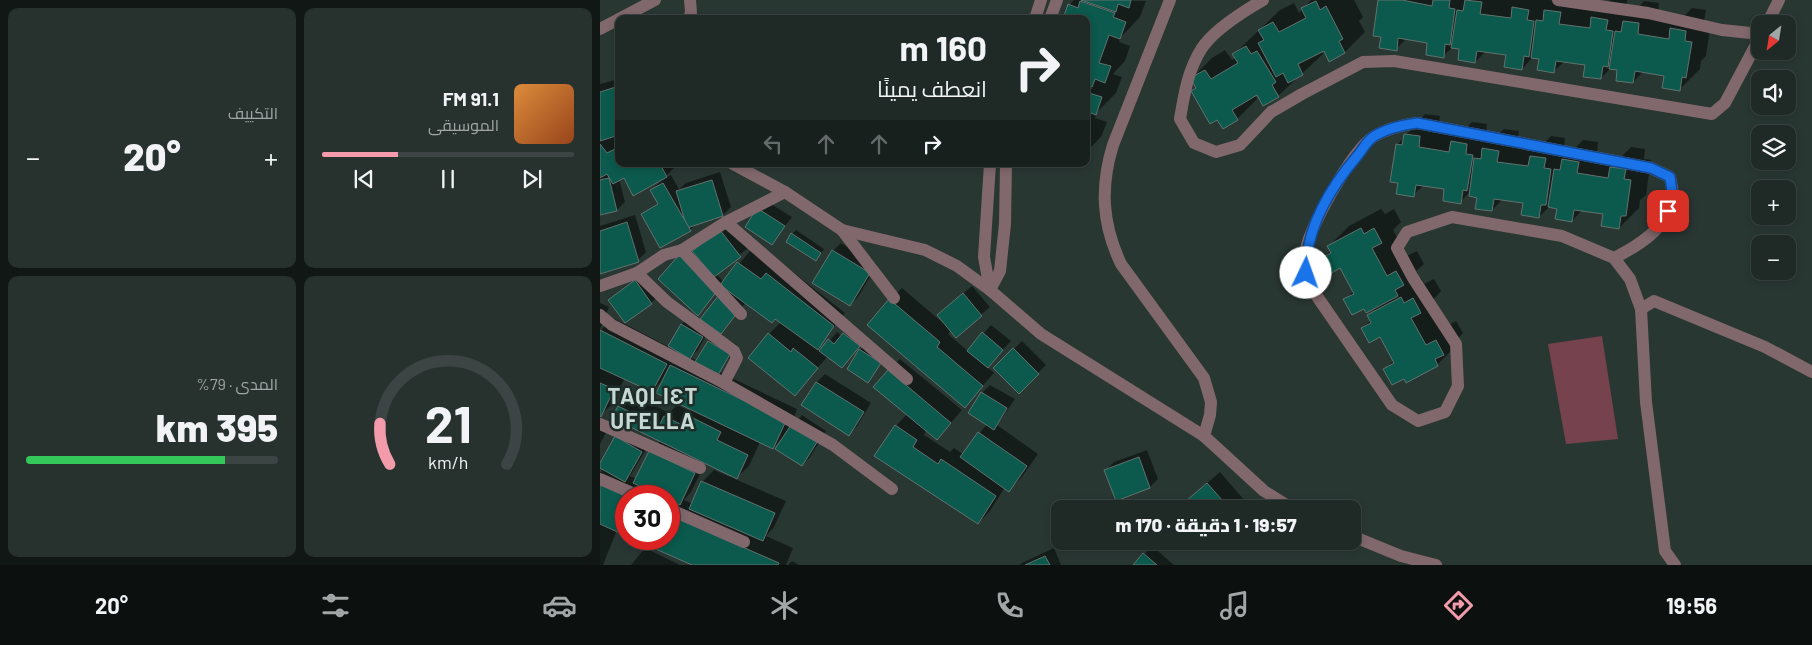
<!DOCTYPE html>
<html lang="ar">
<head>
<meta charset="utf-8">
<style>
	:root { --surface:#1f2926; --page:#27312e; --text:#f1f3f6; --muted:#a1a6a7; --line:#3c4543; --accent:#f39aab }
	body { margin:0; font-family:Barlow,Cairo,sans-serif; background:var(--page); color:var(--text); direction:rtl; height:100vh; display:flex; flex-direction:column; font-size:19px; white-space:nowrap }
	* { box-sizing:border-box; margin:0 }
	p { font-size:16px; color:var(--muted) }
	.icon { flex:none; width:28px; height:28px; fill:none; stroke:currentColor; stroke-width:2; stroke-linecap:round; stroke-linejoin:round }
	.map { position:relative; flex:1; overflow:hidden; direction:ltr }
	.details { display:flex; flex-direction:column; gap:8px; padding:8px; background:#111715; width:600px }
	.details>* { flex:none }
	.hud { position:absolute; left:15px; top:15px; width:475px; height:152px; border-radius:10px; box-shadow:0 2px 8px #0003,0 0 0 1px var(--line); direction:rtl; background:#1f2926; color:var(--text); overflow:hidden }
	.needle { width:32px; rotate:210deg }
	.tools { position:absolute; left:1151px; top:15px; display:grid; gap:10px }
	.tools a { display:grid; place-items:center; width:45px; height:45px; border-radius:10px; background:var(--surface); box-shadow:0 2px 8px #0003,0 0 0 1px var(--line); font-size:25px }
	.speed { position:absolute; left:15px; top:485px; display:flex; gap:10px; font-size:25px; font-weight:700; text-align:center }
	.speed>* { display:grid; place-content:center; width:65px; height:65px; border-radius:50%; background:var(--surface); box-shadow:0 2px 8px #0003,0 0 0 1px var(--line); line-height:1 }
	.speed .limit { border:8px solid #d22; background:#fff; color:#111 }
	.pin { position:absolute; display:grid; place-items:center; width:42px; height:42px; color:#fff; margin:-21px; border-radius:10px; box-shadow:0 2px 8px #0006 }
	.me { position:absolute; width:55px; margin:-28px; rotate:3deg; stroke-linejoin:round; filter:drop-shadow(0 0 4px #0008) }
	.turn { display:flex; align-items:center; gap:18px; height:105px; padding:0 20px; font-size:22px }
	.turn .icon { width:65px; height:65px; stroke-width:2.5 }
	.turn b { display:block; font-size:35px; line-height:42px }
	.lanes { display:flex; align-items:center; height:48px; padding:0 20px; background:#0003; justify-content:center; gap:25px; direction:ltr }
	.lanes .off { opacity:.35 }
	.big { font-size:38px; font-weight:800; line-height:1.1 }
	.details .tile { flex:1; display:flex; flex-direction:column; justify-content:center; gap:8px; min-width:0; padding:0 18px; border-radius:10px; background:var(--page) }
	.details .dial { align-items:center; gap:0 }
	.dial svg { height:130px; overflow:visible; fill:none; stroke:var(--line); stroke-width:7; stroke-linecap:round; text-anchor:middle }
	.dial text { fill:var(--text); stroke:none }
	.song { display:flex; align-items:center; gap:15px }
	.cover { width:60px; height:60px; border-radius:8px; background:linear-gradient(135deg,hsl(30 70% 55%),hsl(20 70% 35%)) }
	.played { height:5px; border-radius:2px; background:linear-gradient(90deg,var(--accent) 30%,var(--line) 30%) }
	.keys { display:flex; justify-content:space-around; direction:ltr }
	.heat { display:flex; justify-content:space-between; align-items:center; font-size:28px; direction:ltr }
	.charge { height:8px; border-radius:4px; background:linear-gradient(90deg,#34c759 79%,var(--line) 0) }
	.details .tiles { flex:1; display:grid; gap:8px; grid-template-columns:repeat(2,1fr) }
	.trip { position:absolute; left:451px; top:500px; width:310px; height:50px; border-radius:10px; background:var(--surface); box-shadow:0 2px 8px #0003,0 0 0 1px var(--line); font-weight:800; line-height:50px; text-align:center; direction:rtl }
	.menu { display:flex; height:80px; justify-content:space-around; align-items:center; background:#0c100f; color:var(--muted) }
	.menu .icon { width:35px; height:35px }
	.menu .current { color:var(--accent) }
	.menu b { font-size:22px; color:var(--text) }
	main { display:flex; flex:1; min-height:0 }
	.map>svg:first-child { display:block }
	.green { fill:#76424d }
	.shadow { fill:#0007; fill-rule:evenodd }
	.building { fill:#0b5a4d; stroke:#62726e }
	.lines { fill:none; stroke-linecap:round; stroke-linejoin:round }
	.minor { stroke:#81686c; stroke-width:12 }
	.tertiary { stroke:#81686c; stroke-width:12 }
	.route-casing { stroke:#114b97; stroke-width:12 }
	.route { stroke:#1a73e8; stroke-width:9 }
	.labels { text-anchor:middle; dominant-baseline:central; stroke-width:5; stroke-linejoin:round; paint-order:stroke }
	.district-label { font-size:22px; font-weight:bold; letter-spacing:1px; fill:#c6d8d3; stroke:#1f2d29 }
</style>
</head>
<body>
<main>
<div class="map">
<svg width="1212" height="565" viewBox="0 0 1212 565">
	<rect width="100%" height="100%" fill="#293733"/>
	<polygon class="green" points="1002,336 1018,439 966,444 948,344"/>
	<g class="shadow">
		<polygon points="474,0 546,1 540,17 521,37 519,42 530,46 525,61 513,74 522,77 516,93 497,112 495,118 507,122 501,137 486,152 486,19 469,5"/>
		<polygon points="711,0 754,0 763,17 759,21 765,32 745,52 730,60 724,49 721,51 723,54 678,96 655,95 657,99 637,119 592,91 597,86 592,78 612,58 625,50 632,60 636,57 634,54 680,10 694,3 699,13"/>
		<polygon points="779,0 949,0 1003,7 1010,0 1027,0 1026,10 1035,11 1044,1 1059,3 1058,14 1082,18 1092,8 1106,10 1104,21 1111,22 1106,56 1101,61 1100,69 1080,89 1065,74 1044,71 1033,82 1019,69 1011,68 1001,78 987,64 965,61 954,71 940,58 933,57 922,69 907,54 886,51 875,62 861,48 853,47 843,56 829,42 807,38 796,49 782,36"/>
		<polygon points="19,79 19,134 15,135 19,142 19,164 78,164 64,178 71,175 79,189 86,183 120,172 131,207 123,215 96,224 90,230 43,214 59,202 52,190 63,179 24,177 19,179 25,202 17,210 0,214 0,84"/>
		<polygon points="825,114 840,116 838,127 863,131 872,122 887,124 886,134 891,141 904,129 919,131 917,142 942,146 951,136 965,138 964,148 971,152 983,140 998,142 997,153 1021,157 1031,147 1045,149 1044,159 1051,160 1046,195 1040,200 1039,208 1019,228 1004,213 982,210 972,221 958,208 950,206 939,217 925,202 903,199 892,210 870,192 860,202 846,188 824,185 813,195 799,182 797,145"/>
		<polygon points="166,201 192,217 172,243 146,226"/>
		<polygon points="781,209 785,214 794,209 801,222 793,230 807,256 817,251 824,264 816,271 818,274 808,284 821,278 824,284 834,279 841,291 833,300 847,326 856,321 863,333 856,341 858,344 838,364 806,381 804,377 785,369 794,360 780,336 762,328 771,320 768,316 777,307 765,307 745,300 754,290 741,266 723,258 731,250 729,246 749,226"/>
		<polygon points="35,215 46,252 38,260 0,270 0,226"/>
		<polygon points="128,223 148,248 116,274 124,282 150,251 179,261 245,313 218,347 222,350 237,332 242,336 252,325 267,337 242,367 228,356 195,394 169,334 181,322 145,303 121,332 121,285 98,314 88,248 93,252"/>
		<polygon points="196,230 224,249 219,256 192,234"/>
		<polygon points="241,243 277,265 258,297 250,305 233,251"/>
		<polygon points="44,273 59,295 51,303 10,300"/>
		<polygon points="372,286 390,307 356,336 351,330 348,334 368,351 391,325 411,341 387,367 394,373 365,406 290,300 302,288 343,323 347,307"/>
		<polygon points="0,303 9,307 0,329"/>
		<path d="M90,316L110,328L98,350L90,357L97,361L109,341L117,333L137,345L119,372L197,409L190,429L202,415L226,431L210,457L202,465L183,437L173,448L160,442L149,466L135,479L186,501L174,527L166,536L193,548L186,565H95L36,539H69V496H26V535L17,530L3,565H0V473L4,469L0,465L16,437L50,443L30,476L37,479L50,451L61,441L14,418L19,406L31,394L69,413L77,405L90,411L92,409L64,379L52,391L25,377L13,404L0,415V331L13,318L69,347L82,324ZM79,351L83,354L73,364H72ZM106,462L131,475L130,477L114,470L102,482L93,504L84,500L91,492Z"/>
		<polygon points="422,341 446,365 419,392 395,368"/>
		<polygon points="268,342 288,354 268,381 260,350"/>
		<polygon points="300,359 362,410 337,439 326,430 324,435 350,452 354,448 363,454 387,424 382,393 390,385 415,399 397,425 438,454 421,478 409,490 405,487 390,511 378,523 276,456 296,426 307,414 288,371"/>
		<polygon points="225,374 271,403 257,426 249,434 217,382"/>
		<polygon points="0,424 8,429 0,444"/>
		<polygon points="547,450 558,479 550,487 516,499 506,470 514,462"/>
		<polygon points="620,472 652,509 581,509 592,496"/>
		<polygon points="552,546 574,565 535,565"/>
		<polygon points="45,548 80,565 31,565"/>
		<polygon points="454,548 461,565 420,565 422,563"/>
		<polygon points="192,561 199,565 188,565"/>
	</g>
	<g class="building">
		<polygon points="481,0 531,0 529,8 518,4 516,12"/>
		<polygon points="778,0 802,0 832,6 833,0 850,0 849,8 855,9 850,45 845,44 844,58 826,55 827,43 798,38 797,51 779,48 781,37 773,36"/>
		<polygon points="865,0 882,2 880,14 911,18 912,7 929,10 927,20 934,21 929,57 924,56 922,70 904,67 906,55 877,51 875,63 858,60 859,49 851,48 857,10 863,11"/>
		<polygon points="480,1 515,13 513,17 526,22 520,39 509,35 499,63 511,66 505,83 495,79 492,87 486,85 486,19 463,19 468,4 478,8"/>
		<polygon points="716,1 720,10 726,6 743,39 739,41 745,53 729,62 724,51 698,64 703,75 688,83 683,73 676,77 658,43 664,40 658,30 673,22 679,32 706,18 701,8"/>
		<polygon points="944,10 961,12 959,24 990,28 991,17 1008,20 1006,30 1013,31 1008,67 1003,66 1001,79 983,77 985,65 956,61 954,73 937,70 939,59 931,58 936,20 943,21"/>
		<polygon points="1023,21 1039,23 1038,34 1069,39 1070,28 1086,31 1085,41 1092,42 1086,78 1082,77 1080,91 1062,88 1064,76 1035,71 1033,83 1016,81 1017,70 1009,69 1015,31 1021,32"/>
		<polygon points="646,46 651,54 657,51 676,82 672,85 679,97 663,106 657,95 632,110 638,120 623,129 617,120 610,124 591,91 596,88 590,78 605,70 611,79 638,63 632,54"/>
		<polygon points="19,86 19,135 0,141 0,92"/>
		<polygon points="486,87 491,88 489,93 502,97 496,115 486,111"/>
		<polygon points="804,134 820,136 819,147 849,152 851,141 867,144 866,154 873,155 867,191 863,190 861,204 843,201 844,189 816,185 814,197 796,194 798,183 790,182 796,144 802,145"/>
		<polygon points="0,144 7,153 19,147 19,164 60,164 67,177 33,196 24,178 13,184 7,174 0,178"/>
		<polygon points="882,148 899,151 897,162 928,166 930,156 946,158 944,168 951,169 946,205 941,205 939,218 921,215 923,203 894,199 892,211 875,209 877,198 869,196 874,158 881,159"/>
		<polygon points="962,159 979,162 977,173 1008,178 1010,167 1026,169 1024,179 1031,180 1026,216 1021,216 1019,229 1001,226 1003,214 974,210 972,222 955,219 957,209 948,207 954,169 960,170"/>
		<polygon points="9,178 17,211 0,215 0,180"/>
		<polygon points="112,180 123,216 87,228 76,191"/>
		<polygon points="63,183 91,231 60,248 41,214 58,204 50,190"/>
		<polygon points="157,208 185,226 172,245 145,227"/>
		<polygon points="27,222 39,262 0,274 0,231"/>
		<polygon points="761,228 764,234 774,228 782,243 772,248 787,276 796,271 804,285 795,290 798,296 766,313 764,309 752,315 743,299 754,294 740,268 730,274 721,258 731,253 727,246"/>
		<polygon points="120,230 141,257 114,277 92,251"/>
		<polygon points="191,233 221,253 216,261 186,242"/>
		<polygon points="232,250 270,273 250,306 212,283"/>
		<polygon points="79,255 117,291 98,316 58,279"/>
		<polygon points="137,262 161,279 166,273 234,326 218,350 175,319 172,323 120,285"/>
		<polygon points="35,280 52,304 25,323 8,300"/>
		<polygon points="363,293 382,316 356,338 337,315"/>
		<polygon points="119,295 137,313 121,334 100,319"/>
		<polygon points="801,297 804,303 813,298 821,313 811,318 826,345 836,340 844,355 835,359 838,366 806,383 804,379 792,385 783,369 794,363 780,337 769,343 761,328 771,323 767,315"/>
		<polygon points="289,299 340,342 337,347 383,386 365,408 267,325"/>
		<polygon points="81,324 103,337 90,359 68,346"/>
		<polygon points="0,330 67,364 52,392 0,368"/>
		<polygon points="382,332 403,350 388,368 367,351"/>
		<polygon points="168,333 191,352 193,348 218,368 195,396 148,358"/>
		<polygon points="243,333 260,346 242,368 219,351 228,339 234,344"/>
		<polygon points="108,341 130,354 118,375 95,362"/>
		<polygon points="413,348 439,374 419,394 393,368"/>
		<polygon points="259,349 281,363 268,383 247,369"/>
		<polygon points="70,365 186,421 173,449 56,393"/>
		<polygon points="288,370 351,423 337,440 273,387"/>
		<polygon points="216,382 264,412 249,436 201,405"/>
		<polygon points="0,383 14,389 1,417 0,416"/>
		<polygon points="381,392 407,408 394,430 368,413"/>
		<polygon points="18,406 59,426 64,416 80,424 85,414 121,432 117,440 148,455 137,479 12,418"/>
		<polygon points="193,422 219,439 202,466 175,449"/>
		<polygon points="295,425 317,440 313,447 338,464 341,459 396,496 378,524 274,456"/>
		<polygon points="378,432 427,466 409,492 360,457"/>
		<polygon points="15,436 42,452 25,482 0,468 0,463"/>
		<polygon points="49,451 95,473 80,505 69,500 69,496 61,496 33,483"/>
		<polygon points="539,457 550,488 516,501 504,470"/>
		<polygon points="101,481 175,513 163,541 89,509"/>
		<polygon points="607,483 630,509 580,509 579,507"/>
		<polygon points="0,484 26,496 26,536 0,524"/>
		<polygon points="69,515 179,563 178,565 92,565 33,539 69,539"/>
		<polygon points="613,541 630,541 620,550"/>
		<polygon points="543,553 557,565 533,565"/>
		<polygon points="445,556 450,565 425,565"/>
	</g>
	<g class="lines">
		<g class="minor">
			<path d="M570,0L513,145C500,187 502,224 521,264L604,378L611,402L610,415L604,436"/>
			<path d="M663,0C644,11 614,30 602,48C588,69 584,95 580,119L594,143L616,152L640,145L671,112L702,94L763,62L794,61L1112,114L1125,103L1160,37"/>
			<polyline points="958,0 1048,13 1122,30 1160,34"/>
			<polyline points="19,19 55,0"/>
			<polyline points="89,19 91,12 90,0"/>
			<polyline points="1167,24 1179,0"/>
			<polyline points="0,29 19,19"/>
			<polyline points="133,164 185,192 242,230 294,298"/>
			<polyline points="126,222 307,379"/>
			<polyline points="82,250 141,314"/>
			<path d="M1014,258C1038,246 1066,229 1073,200C1074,194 1071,184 1070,177L1051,168L817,123C802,125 786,129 773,137C752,151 707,230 705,255C704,269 708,279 714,292L792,405L818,421L845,412L858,386L856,344L813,278L797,248L807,232L852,217L962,236L1014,258L1030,279L1041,309"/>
			<polyline points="37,273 67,302 134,351 137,358 124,383"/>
			<polyline points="0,286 37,273 64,255 82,250 126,222 185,192"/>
			<polyline points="0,315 12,325 124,383 233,445 292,489"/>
			<polyline points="0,424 100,468"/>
			<polyline points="0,479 39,496"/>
			<polyline points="69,509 144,542"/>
			<polyline points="1075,565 1065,551 1046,402 1041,309 1054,301 1165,347 1212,372"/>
		</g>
		<g class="tertiary">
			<polyline points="435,19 441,0"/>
			<polyline points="450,19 457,0"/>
			<polyline points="390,164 384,257 390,290"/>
			<polyline points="242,230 325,250 357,266 390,290 441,334 604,436 664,491 693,509"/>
			<polyline points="390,290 400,271 405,224 406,164"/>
			<polyline points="752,536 801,556 836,565"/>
		</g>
	</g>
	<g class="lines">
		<g class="route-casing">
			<path id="route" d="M706,273C705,229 730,188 758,155C762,150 767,141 773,137C785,129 803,125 817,123L1051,168L1070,177L1073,199L1068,211"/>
		</g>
		<use href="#route" class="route"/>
	</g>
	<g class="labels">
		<g class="district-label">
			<text x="53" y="395">TAQLIƐT<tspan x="53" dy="25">UFELLA</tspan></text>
		</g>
	</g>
</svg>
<div class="tools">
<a><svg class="needle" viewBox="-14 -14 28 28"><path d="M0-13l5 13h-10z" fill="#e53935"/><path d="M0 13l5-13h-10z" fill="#a1a6a7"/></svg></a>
<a><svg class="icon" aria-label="sound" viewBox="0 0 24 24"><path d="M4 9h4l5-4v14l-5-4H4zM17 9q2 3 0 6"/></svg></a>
<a><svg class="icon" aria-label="layers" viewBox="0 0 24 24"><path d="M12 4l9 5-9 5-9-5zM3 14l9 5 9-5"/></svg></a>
<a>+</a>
<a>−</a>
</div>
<div class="speed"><div class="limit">30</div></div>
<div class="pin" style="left:1068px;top:211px;background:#d93025"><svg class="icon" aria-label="arrive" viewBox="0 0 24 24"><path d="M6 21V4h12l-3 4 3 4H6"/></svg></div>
<svg class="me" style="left:706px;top:273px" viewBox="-20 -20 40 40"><circle r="19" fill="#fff"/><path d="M0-13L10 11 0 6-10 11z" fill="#1a73e8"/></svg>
<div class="trip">19:57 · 1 دقيقة · 170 m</div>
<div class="hud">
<div class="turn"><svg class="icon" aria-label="right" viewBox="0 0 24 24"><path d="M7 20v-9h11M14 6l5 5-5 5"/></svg><div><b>160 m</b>انعطف يمينًا</div></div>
<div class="lanes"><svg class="icon off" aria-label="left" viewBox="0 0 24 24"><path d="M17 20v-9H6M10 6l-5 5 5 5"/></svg><svg class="icon off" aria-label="ahead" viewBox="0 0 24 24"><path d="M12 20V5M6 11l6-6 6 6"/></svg><svg class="icon off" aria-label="ahead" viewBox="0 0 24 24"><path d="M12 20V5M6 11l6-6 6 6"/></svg><svg class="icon" aria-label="right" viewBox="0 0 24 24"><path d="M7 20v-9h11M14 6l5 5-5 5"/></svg></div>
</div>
</div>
<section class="details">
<div class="tiles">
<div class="tile">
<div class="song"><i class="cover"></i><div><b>91.1 FM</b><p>الموسيقى</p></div></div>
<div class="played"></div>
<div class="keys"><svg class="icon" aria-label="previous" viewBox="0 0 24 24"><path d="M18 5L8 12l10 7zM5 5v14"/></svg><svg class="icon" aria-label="pause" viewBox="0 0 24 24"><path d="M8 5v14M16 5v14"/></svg><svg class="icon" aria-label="next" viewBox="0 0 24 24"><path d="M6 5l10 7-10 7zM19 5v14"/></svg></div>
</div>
<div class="tile"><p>التكييف</p>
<div class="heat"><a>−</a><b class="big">20°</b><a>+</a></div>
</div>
<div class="tile dial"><svg viewBox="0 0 100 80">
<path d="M14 69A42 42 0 1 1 86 69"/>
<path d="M14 69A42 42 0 0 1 8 44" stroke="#f39aab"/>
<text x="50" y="56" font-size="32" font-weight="700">21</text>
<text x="50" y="72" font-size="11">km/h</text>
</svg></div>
<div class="tile"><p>المدى · 79%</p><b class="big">395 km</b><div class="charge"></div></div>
</div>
</section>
</main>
<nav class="menu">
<b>19:56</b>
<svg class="icon current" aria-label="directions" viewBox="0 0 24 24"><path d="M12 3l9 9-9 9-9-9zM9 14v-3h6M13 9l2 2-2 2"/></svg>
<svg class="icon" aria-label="music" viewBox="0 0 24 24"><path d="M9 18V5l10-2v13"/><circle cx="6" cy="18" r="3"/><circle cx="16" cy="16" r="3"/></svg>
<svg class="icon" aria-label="phone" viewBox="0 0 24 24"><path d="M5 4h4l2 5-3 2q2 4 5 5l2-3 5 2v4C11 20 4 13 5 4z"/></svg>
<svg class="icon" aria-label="climate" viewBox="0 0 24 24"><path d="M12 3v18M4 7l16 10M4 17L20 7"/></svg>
<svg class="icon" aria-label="car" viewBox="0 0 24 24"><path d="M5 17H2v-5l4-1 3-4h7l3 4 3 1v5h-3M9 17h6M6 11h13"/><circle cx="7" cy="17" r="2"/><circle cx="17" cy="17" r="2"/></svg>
<svg class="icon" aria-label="filters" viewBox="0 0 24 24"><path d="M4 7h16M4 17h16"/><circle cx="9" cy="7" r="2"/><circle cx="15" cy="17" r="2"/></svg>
<b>20°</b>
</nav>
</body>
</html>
